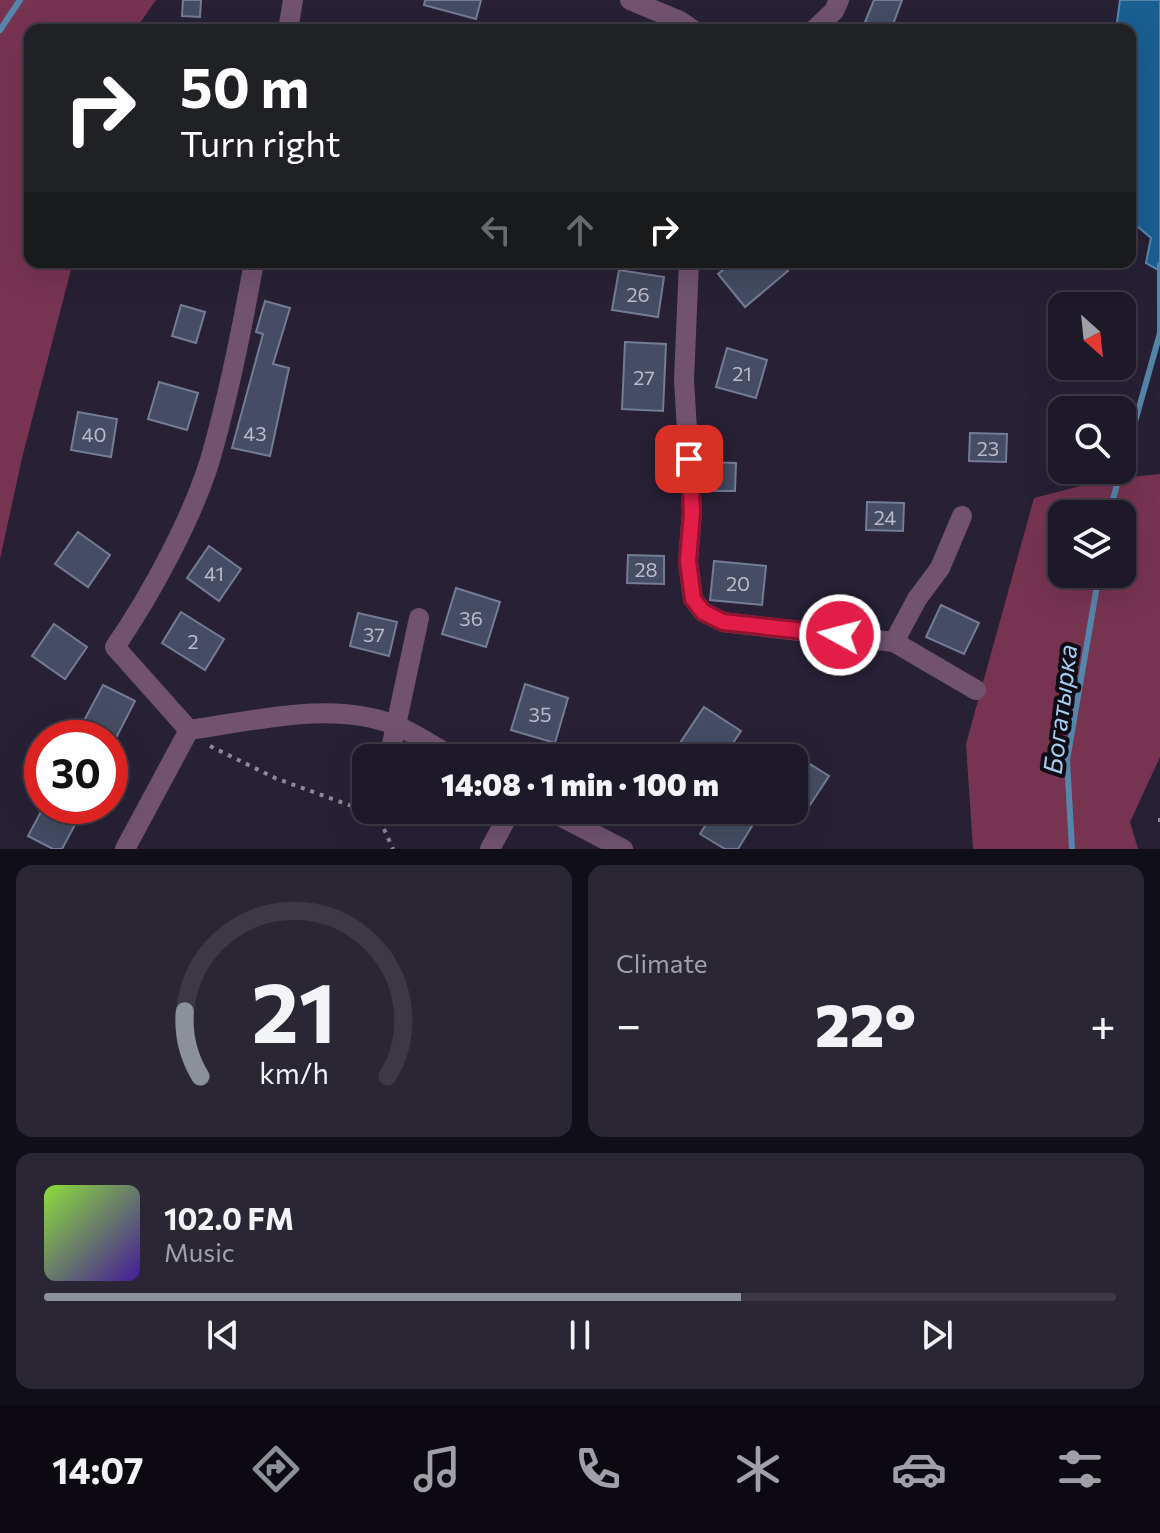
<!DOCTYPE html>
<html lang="en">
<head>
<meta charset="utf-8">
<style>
	:root { --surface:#1e1928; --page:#2b2634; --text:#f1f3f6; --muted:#a1a0a8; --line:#3c3845; --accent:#8c9099 }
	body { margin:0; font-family:Commissioner,sans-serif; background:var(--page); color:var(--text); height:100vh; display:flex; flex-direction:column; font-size:30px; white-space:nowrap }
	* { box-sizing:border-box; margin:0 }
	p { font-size:26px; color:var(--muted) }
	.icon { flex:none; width:44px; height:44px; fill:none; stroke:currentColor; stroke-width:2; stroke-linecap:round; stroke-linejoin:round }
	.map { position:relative; height:849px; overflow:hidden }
	.details { display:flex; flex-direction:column; gap:16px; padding:16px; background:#100e16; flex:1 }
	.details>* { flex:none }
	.banner { position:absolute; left:24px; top:24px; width:1112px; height:244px; border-radius:16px; box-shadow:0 8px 32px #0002,0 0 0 2px var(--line); background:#202124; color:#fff; overflow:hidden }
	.needle { width:52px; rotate:153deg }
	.fabs { position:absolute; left:1048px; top:292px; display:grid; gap:16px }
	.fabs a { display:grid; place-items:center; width:88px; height:88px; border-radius:16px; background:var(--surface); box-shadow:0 8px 32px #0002,0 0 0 2px var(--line); font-size:40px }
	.speed { position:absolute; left:24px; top:720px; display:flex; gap:16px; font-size:40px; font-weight:700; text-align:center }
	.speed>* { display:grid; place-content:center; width:104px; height:104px; border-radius:50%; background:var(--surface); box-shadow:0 8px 32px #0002,0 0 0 2px var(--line); line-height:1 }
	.speed .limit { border:12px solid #d22; background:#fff; color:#111 }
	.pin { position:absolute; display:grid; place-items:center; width:68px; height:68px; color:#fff; margin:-34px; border-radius:16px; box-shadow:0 4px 12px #0006 }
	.me { position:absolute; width:88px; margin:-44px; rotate:277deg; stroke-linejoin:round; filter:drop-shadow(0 0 6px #0008) }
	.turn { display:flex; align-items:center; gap:28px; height:168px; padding:0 24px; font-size:36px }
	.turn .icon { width:104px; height:104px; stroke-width:2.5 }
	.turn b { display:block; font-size:56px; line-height:68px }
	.lanes { display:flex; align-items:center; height:76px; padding:0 24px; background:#0003; justify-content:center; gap:40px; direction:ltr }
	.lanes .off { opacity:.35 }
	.big { font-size:60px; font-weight:800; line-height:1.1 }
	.details .widget { flex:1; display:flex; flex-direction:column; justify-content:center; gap:12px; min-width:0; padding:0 28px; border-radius:16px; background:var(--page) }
	.details .dial { align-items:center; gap:0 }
	.dial svg { height:208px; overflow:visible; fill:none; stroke:var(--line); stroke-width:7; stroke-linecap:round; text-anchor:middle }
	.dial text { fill:var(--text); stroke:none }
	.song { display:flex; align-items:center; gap:24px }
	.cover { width:96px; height:96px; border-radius:12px; background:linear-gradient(135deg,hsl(90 70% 55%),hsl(260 70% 35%)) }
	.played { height:8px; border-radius:4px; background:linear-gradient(90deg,var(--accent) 65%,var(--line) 65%) }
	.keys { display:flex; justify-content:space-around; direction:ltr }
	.heat { display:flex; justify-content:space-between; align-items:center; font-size:44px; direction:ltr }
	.details .tiles { flex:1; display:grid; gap:16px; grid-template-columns:1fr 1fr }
	.widget:last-child { grid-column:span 2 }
	.trip { position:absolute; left:352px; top:744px; width:456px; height:80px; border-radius:16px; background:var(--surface); box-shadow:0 8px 32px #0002,0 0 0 2px var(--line); font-weight:800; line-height:80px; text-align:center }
	.tabs { display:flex; height:128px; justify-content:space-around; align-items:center; background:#0c0a10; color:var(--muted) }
	.tabs .icon { width:56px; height:56px }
	.tabs .current { color:var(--accent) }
	.tabs b { font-size:36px; color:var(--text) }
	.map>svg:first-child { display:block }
	.green { fill:#773451; fill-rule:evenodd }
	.water { fill:#195f90; stroke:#5686ac; stroke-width:2 }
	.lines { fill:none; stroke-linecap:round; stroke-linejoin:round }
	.stream { stroke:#5686ac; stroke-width:6 }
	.building { fill:#454c63; stroke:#747c95; stroke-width:2 }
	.path { stroke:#8e899a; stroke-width:4; stroke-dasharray:4 6; stroke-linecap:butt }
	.minor { stroke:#715370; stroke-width:20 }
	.route-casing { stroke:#92132f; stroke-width:20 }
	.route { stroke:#e11d48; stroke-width:14 }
	.labels { text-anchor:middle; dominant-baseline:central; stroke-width:8; stroke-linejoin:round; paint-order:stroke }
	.number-label { font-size:20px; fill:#bcbbcb }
	.water-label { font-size:26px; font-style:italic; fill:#a5cdef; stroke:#100c16 }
</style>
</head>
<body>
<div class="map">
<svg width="1160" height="849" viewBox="0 0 1160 849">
	<rect width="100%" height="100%" fill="#282136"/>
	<g class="green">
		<polygon points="0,0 156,0 135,30 30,30 30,262 73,262 22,458 0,559"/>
		<path d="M1160,474V757L1130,822L1138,849H973L966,744L1034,498L1104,480ZM1062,514H1122V574H1062Z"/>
	</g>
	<polygon class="water" points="1120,0 1160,0 1160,271 1146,263 1151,238 1130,220 1130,30 1116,30"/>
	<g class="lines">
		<g class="stream">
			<polyline points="0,30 20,0"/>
			<polyline points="1122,468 1160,333 1160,265"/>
			<polyline points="1109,514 1121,470"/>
			<polyline points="1072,849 1067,760 1099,574"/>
		</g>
	</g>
	<g class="building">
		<polygon points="183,0 201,0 200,17 182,16"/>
		<polygon points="425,0 481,0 476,19 424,5"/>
		<polygon points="874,0 902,0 891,30 865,22"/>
		<polygon points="733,262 780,262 788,271 745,307 718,274"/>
		<polygon points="619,270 664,277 658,317 612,310"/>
		<polygon points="265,301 290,308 273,364 289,368 270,456 232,448 263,334 256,332"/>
		<polygon points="181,305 205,312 196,343 172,336"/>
		<polygon points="625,342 666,344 663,411 622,409"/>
		<polygon points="727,348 767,360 756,398 716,387"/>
		<polygon points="159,382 198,393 187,430 148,419"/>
		<polygon points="78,412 117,419 111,457 71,450"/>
		<polygon points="970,433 1007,434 1006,462 969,461"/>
		<polygon points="702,462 736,463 735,491 704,491"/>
		<polygon points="867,502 904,503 903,531 866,530"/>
		<polygon points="78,532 110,555 88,587 55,564"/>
		<polygon points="209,546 241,569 219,601 187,578"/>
		<polygon points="628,555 664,556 664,584 627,583"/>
		<polygon points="714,561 766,566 762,605 710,600"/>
		<polygon points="456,588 500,602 486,647 442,634"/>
		<polygon points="941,605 979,623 964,654 926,637"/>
		<polygon points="181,612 224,639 205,670 162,643"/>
		<polygon points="358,613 397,622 389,656 350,646"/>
		<polygon points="54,624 87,647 65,679 32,656"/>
		<polygon points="525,684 568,698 555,743 511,730"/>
		<polygon points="103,685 135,701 116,738 94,738 79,730"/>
		<polygon points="704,707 741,731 723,758 670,758"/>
		<polygon points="794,754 829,776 810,805 794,795"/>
		<polygon points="44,806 85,806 62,849 53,849 28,836"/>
		<polygon points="715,810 727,810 752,826 738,849 725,849 700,834"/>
	</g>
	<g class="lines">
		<g class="path">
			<polyline points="210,746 275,778 360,809"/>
			<polyline points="1160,818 1160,825"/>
			<polyline points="384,829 393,849"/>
		</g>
		<g class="minor">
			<polyline points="630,0 680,21 693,30"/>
			<polyline points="288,30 293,0"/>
			<polyline points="814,30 834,11 839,0"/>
			<polyline points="689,262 684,380 692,512 688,561 693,599 703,612 723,622 894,642 976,690"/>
			<polyline points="894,642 917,599 940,568 962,516"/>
			<path d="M189,730L115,647C150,596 192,519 210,460C229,395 242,329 254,262"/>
			<path d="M189,730C255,721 331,700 395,725C415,733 435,747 454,758"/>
			<polyline points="389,758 419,618"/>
			<polyline points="548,810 623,849"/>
			<polyline points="376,815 377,810"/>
			<polyline points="125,849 189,730"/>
			<polyline points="490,849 511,810"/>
		</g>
	</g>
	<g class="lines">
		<g class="route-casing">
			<polyline id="route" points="689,459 692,512 688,561 693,599 703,612 723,622 840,635"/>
		</g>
		<use href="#route" class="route"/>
	</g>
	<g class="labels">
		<g class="number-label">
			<text x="638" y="294">26</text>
			<text x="742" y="373">21</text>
			<text x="644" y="377">27</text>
			<text x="255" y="433">43</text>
			<text x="94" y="434">40</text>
			<text x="988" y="448">23</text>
			<text x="885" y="517">24</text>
			<text x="646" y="569">28</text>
			<text x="214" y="573">41</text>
			<text x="738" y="583">20</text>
			<text x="471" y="618">36</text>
			<text x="374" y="634">37</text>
			<text x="193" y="641">2</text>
			<text x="540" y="714">35</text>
		</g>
		<g class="water-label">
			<text transform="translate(1059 709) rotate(-83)">Богатырка</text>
		</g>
	</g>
</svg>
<div class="fabs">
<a><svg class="needle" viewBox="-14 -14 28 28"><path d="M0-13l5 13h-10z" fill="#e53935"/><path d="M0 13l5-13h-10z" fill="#a1a0a8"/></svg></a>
<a><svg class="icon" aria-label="search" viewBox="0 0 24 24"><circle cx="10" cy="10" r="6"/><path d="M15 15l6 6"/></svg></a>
<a><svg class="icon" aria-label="layers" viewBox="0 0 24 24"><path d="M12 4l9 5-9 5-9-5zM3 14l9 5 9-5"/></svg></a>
</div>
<div class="speed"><div class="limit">30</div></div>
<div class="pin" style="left:689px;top:459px;background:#d93025"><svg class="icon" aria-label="arrive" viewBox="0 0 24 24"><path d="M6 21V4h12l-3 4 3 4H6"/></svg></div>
<svg class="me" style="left:840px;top:635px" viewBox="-20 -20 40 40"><circle r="17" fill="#e11d48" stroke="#fff" stroke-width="3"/><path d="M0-11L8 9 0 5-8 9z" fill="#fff"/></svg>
<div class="trip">14:08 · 1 min · 100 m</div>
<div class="banner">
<div class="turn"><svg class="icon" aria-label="right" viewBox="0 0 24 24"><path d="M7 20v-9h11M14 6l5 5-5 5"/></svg><div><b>50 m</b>Turn right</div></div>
<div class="lanes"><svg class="icon off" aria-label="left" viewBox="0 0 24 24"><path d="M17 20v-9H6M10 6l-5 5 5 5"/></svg><svg class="icon off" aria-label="ahead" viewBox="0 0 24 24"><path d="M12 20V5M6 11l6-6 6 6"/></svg><svg class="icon" aria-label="right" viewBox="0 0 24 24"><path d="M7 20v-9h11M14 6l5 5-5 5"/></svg></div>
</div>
</div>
<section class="details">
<div class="tiles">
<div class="widget dial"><svg viewBox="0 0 100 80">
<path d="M14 69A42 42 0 1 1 86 69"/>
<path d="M14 69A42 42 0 0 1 8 44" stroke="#8c9099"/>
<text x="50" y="56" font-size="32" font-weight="700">21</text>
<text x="50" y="72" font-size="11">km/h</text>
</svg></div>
<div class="widget"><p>Climate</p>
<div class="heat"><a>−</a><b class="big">22°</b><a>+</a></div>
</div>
<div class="widget">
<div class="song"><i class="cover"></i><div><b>102.0 FM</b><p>Music</p></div></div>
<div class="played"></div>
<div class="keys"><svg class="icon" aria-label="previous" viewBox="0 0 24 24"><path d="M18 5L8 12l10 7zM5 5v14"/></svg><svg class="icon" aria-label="pause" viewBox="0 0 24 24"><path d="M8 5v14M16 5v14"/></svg><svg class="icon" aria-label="next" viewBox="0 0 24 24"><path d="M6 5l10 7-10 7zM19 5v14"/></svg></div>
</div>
</div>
</section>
<nav class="tabs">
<b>14:07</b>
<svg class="icon current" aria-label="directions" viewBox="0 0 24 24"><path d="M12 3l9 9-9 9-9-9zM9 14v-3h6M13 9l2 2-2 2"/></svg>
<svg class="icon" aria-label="music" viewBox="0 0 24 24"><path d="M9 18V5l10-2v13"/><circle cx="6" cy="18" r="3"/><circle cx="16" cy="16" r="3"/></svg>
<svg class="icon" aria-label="phone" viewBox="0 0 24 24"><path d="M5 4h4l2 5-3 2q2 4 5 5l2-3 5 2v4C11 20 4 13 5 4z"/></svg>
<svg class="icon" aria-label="climate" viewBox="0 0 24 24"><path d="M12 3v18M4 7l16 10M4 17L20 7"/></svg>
<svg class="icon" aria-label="car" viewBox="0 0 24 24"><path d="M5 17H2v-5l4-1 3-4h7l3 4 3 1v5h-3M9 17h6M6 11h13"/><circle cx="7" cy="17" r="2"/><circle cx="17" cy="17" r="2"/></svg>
<svg class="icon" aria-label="filters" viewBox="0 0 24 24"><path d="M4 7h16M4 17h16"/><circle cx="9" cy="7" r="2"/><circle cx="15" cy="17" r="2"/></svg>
</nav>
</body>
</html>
